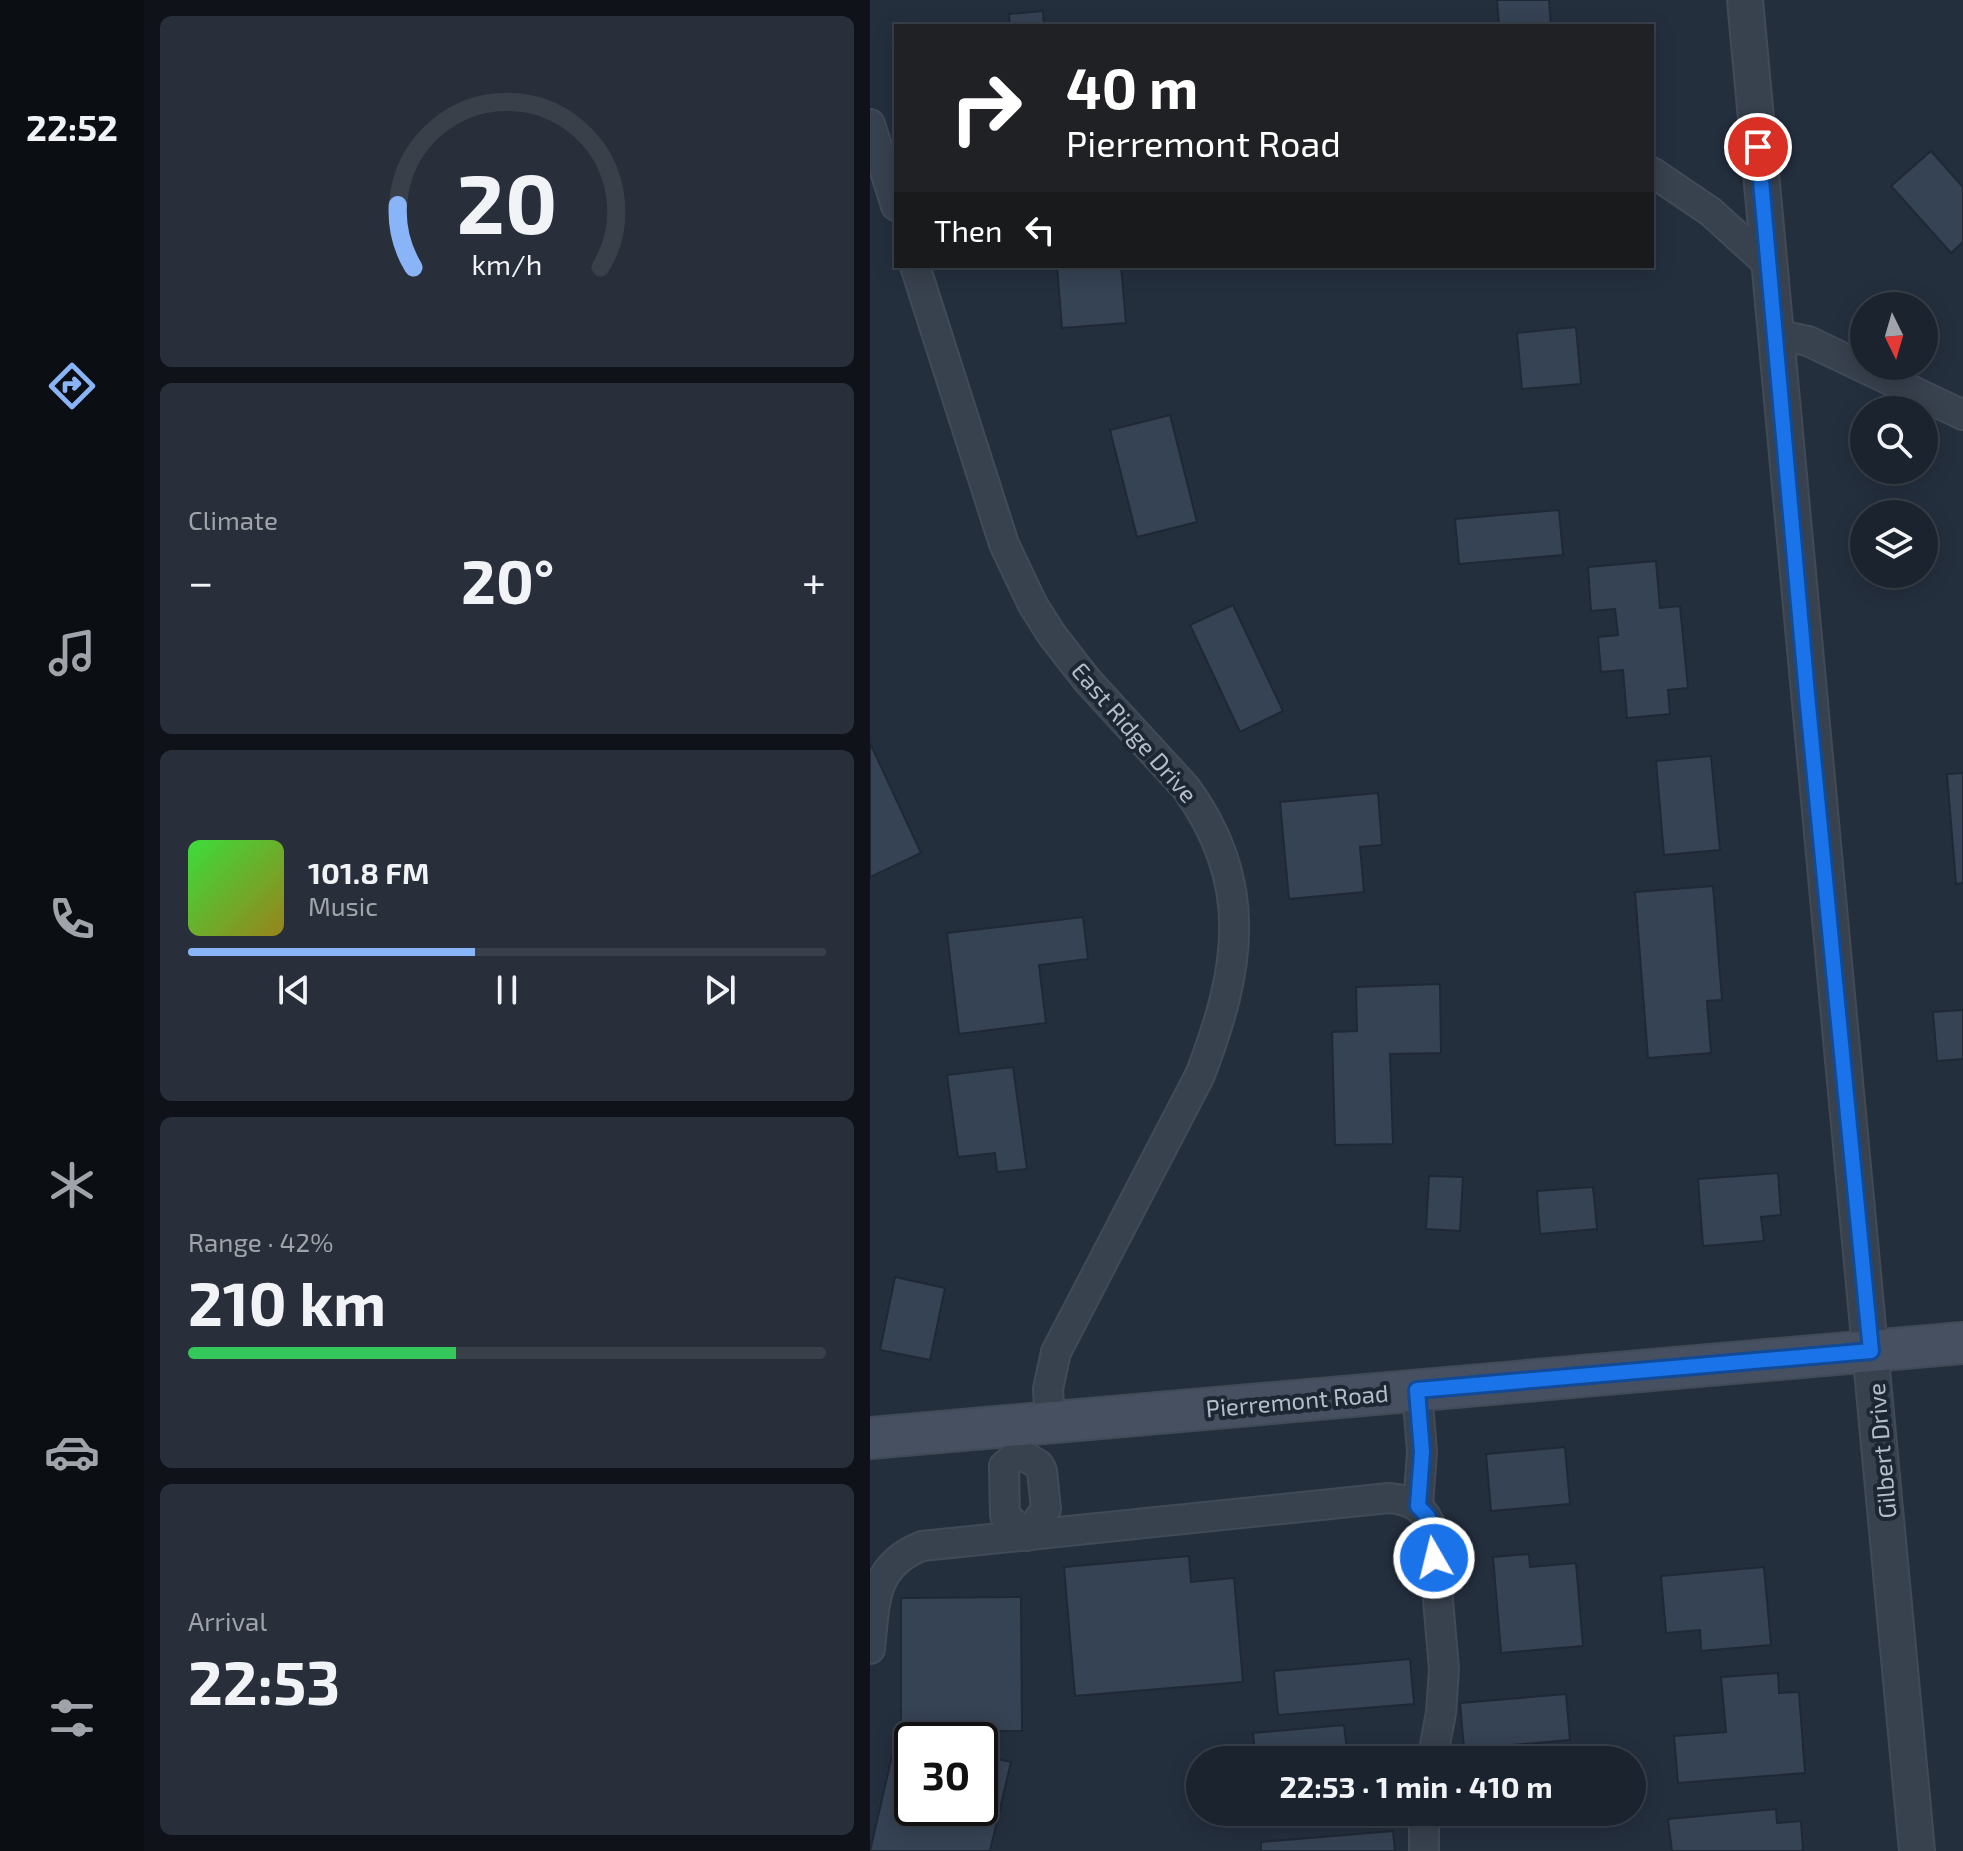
<!DOCTYPE html>
<html lang="en">
<head>
<meta charset="utf-8">
<style>
	:root { --surface:#1b232e; --page:#282f3a; --text:#f1f3f6; --muted:#a0a4aa; --line:#39404a; --accent:#8ab4f8 }
	body { margin:0; font-family:"Exo 2",sans-serif; background:var(--page); color:var(--text); height:100vh; display:flex; flex-direction:column; font-size:30px; white-space:nowrap }
	* { box-sizing:border-box; margin:0 }
	p { font-size:26px; color:var(--muted) }
	.icon { flex:none; width:44px; height:44px; fill:none; stroke:currentColor; stroke-width:2; stroke-linecap:round; stroke-linejoin:round }
	.map { position:relative; flex:1; overflow:hidden }
	.side { display:flex; flex-direction:column; gap:16px; padding:16px; background:#0f1319; width:726px }
	.side>* { flex:none }
	.hud { position:absolute; left:24px; top:24px; width:760px; height:244px; border-radius:0px; box-shadow:0 4px 20px #0003,0 0 0 2px var(--line); background:#202124; color:#fff; overflow:hidden }
	.needle { width:52px; rotate:175deg }
	.tools { position:absolute; left:980px; top:292px; display:grid; gap:16px }
	.tools a { display:grid; place-items:center; width:88px; height:88px; border-radius:50%; background:var(--surface); box-shadow:0 4px 20px #0003,0 0 0 2px var(--line); font-size:40px }
	.speed { position:absolute; left:24px; top:1722px; display:flex; gap:16px; font-size:40px; font-weight:700; text-align:center }
	.speed>* { display:grid; place-content:center; width:104px; height:104px; border-radius:50%; background:var(--surface); box-shadow:0 4px 20px #0003,0 0 0 2px var(--line); line-height:1 }
	.speed .limit { border:4px solid #111; border-radius:12px; background:#fff; color:#111 }
	.pin { position:absolute; display:grid; place-items:center; width:68px; height:68px; color:#fff; margin:-34px; border:4px solid #fff; border-radius:50%; box-shadow:0 2px 8px #0007 }
	.me { position:absolute; width:88px; margin:-44px; rotate:352deg; stroke-linejoin:round; filter:drop-shadow(0 0 6px #0008) }
	.turn { display:flex; align-items:center; gap:28px; height:168px; padding:0 40px; font-size:36px }
	.turn .icon { width:104px; height:104px; stroke-width:2.5 }
	.turn b { display:block; font-size:56px; line-height:68px }
	.then { display:flex; align-items:center; height:76px; padding:0 40px; background:#0003; gap:16px; font-size:30px }
	.big { font-size:60px; font-weight:700; line-height:1.1 }
	.side .card { flex:1; display:flex; flex-direction:column; justify-content:center; gap:12px; min-width:0; padding:0 28px; border-radius:12px; background:var(--page) }
	.side .dial { align-items:center; gap:0 }
	.dial svg { height:208px; overflow:visible; fill:none; stroke:var(--line); stroke-width:7; stroke-linecap:round; text-anchor:middle }
	.dial text { fill:var(--text); stroke:none }
	.song { display:flex; align-items:center; gap:24px }
	.cover { width:96px; height:96px; border-radius:12px; background:linear-gradient(135deg,hsl(120 70% 55%),hsl(50 70% 35%)) }
	.played { height:8px; border-radius:4px; background:linear-gradient(90deg,var(--accent) 45%,var(--line) 45%) }
	.keys { display:flex; justify-content:space-around; direction:ltr }
	.heat { display:flex; justify-content:space-between; align-items:center; font-size:44px; direction:ltr }
	.charge { height:12px; border-radius:6px; background:linear-gradient(90deg,#34c759 42%,var(--line) 0) }
	.trip { position:absolute; left:316px; top:1746px; width:460px; height:80px; border-radius:40px; background:var(--surface); box-shadow:0 4px 20px #0003,0 0 0 2px var(--line); font-weight:700; line-height:80px; text-align:center }
	main { display:flex; flex:1; min-height:0 }
	.tab-bar { display:flex; flex-direction:column; width:144px; justify-content:space-around; align-items:center; background:#0b0e12; color:var(--muted) }
	.tab-bar .icon { width:56px; height:56px }
	.tab-bar .on { color:var(--accent) }
	.tab-bar b { font-size:36px; color:var(--text) }
	.map>svg:first-child { display:block }
	.building { fill:#364354; stroke:#1f2835; stroke-width:2 }
	.lines { fill:none; stroke-linecap:round; stroke-linejoin:round }
	.minor-casing { stroke:#414a57; stroke-width:32 }
	.tertiary-casing { stroke:#414a57; stroke-width:38 }
	.secondary-casing { stroke:#414a57; stroke-width:44 }
	.minor { stroke:#38414e; stroke-width:28 }
	.tertiary { stroke:#38414e; stroke-width:34 }
	.secondary { stroke:#465061; stroke-width:40 }
	.route-casing { stroke:#114b97; stroke-width:20 }
	.route { stroke:#1a73e8; stroke-width:14 }
	.labels { text-anchor:middle; dominant-baseline:central; stroke-width:8; stroke-linejoin:round; paint-order:stroke }
	.street-label { font-size:24px; fill:#b4bcc9; stroke:#1d2633 }
</style>
</head>
<body>
<main>
<nav class="tab-bar">
<b>22:52</b>
<svg class="icon on" aria-label="directions" viewBox="0 0 24 24"><path d="M12 3l9 9-9 9-9-9zM9 14v-3h6M13 9l2 2-2 2"/></svg>
<svg class="icon" aria-label="music" viewBox="0 0 24 24"><path d="M9 18V5l10-2v13"/><circle cx="6" cy="18" r="3"/><circle cx="16" cy="16" r="3"/></svg>
<svg class="icon" aria-label="phone" viewBox="0 0 24 24"><path d="M5 4h4l2 5-3 2q2 4 5 5l2-3 5 2v4C11 20 4 13 5 4z"/></svg>
<svg class="icon" aria-label="climate" viewBox="0 0 24 24"><path d="M12 3v18M4 7l16 10M4 17L20 7"/></svg>
<svg class="icon" aria-label="car" viewBox="0 0 24 24"><path d="M5 17H2v-5l4-1 3-4h7l3 4 3 1v5h-3M9 17h6M6 11h13"/><circle cx="7" cy="17" r="2"/><circle cx="17" cy="17" r="2"/></svg>
<svg class="icon" aria-label="filters" viewBox="0 0 24 24"><path d="M4 7h16M4 17h16"/><circle cx="9" cy="7" r="2"/><circle cx="15" cy="17" r="2"/></svg>
</nav>
<section class="side">
<div class="card dial"><svg viewBox="0 0 100 80">
<path d="M14 69A42 42 0 1 1 86 69"/>
<path d="M14 69A42 42 0 0 1 8 45" stroke="#8ab4f8"/>
<text x="50" y="56" font-size="32" font-weight="700">20</text>
<text x="50" y="72" font-size="11">km/h</text>
</svg></div>
<div class="card"><p>Climate</p>
<div class="heat"><a>−</a><b class="big">20°</b><a>+</a></div>
</div>
<div class="card">
<div class="song"><i class="cover"></i><div><b>101.8 FM</b><p>Music</p></div></div>
<div class="played"></div>
<div class="keys"><svg class="icon" aria-label="previous" viewBox="0 0 24 24"><path d="M18 5L8 12l10 7zM5 5v14"/></svg><svg class="icon" aria-label="pause" viewBox="0 0 24 24"><path d="M8 5v14M16 5v14"/></svg><svg class="icon" aria-label="next" viewBox="0 0 24 24"><path d="M6 5l10 7-10 7zM19 5v14"/></svg></div>
</div>
<div class="card"><p>Range · 42%</p><b class="big">210 km</b><div class="charge"></div></div>
<div class="card"><p>Arrival</p><b class="big">22:53</b></div>
</section>
<div class="map">
<svg width="1093" height="1851" viewBox="0 0 1093 1851">
	<rect width="100%" height="100%" fill="#242f3e"/>
	<g class="building">
		<polygon points="627,0 679,0 681,26 629,26"/>
		<polygon points="173,11 174,26 140,26 139,14"/>
		<polygon points="1061,151 1093,187 1093,242 1081,253 1021,186"/>
		<polygon points="187,266 251,266 256,323 192,328"/>
		<polygon points="706,327 711,384 652,389 647,333"/>
		<polygon points="300,415 327,522 267,537 240,430"/>
		<polygon points="689,510 693,555 589,564 585,519"/>
		<polygon points="786,561 790,608 810,606 818,688 798,690 800,714 757,718 753,670 731,672 728,637 748,635 745,609 721,611 718,567"/>
		<polygon points="363,605 413,711 370,732 320,625"/>
		<polygon points="0,743 51,853 0,877"/>
		<polygon points="841,756 850,850 794,855 786,761"/>
		<polygon points="1093,773 1093,883 1086,884 1077,774"/>
		<polygon points="508,793 512,845 490,847 494,892 419,899 410,802"/>
		<polygon points="843,886 852,1000 837,1001 841,1053 778,1058 765,892"/>
		<polygon points="213,917 218,959 169,965 176,1023 89,1034 77,933"/>
		<polygon points="570,984 571,1053 520,1054 523,1144 465,1145 462,1032 487,1031 486,987"/>
		<polygon points="1093,1010 1093,1059 1067,1061 1063,1012"/>
		<polygon points="143,1067 157,1169 127,1172 125,1153 88,1157 77,1075"/>
		<polygon points="908,1173 911,1215 891,1217 894,1241 833,1246 828,1179"/>
		<polygon points="559,1176 593,1177 590,1231 556,1229"/>
		<polygon points="723,1187 727,1229 670,1234 667,1191"/>
		<polygon points="25,1277 75,1288 60,1360 10,1350"/>
		<polygon points="695,1447 700,1504 621,1511 616,1454"/>
		<polygon points="659,1554 660,1567 706,1563 713,1646 631,1653 623,1557"/>
		<polygon points="319,1556 321,1582 364,1578 373,1682 205,1696 194,1567"/>
		<polygon points="894,1567 901,1645 831,1651 830,1630 796,1633 791,1576"/>
		<polygon points="151,1597 152,1731 31,1731 31,1598"/>
		<polygon points="540,1659 544,1704 408,1715 404,1671"/>
		<polygon points="908,1673 909,1693 929,1692 935,1773 808,1783 804,1736 856,1732 851,1677"/>
		<polygon points="696,1694 700,1740 594,1749 590,1703"/>
		<polygon points="474,1725 478,1760 386,1760 383,1733"/>
		<polygon points="110,1755 141,1762 120,1851 0,1851 22,1756 42,1760 42,1808 110,1808"/>
		<polygon points="906,1809 907,1823 931,1821 933,1851 802,1851 798,1819"/>
		<polygon points="523,1831 525,1851 391,1851 391,1842"/>
	</g>
	<g class="lines">
		<g class="minor-casing">
			<g id="minor">
				<polyline points="0,124 26,206"/>
				<polyline points="782,172 841,212 898,264"/>
				<path d="M45,266L134,544L163,605L182,635L217,680L316,788C386,884 370,971 330,1075L186,1352L178,1389L180,1422"/>
				<polyline points="904,334 938,341 1093,415"/>
				<polyline points="547,1390 552,1452 548,1506"/>
				<polygon points="149,1453 169,1465 172,1471 176,1509 157,1536 135,1515 134,1466"/>
				<path d="M0,1649C5,1603 2,1566 52,1546L519,1498C541,1500 556,1508 562,1530L574,1669L571,1713L562,1760"/>
				<polyline points="554,1851 554,1812"/>
			</g>
		</g>
		<g class="tertiary-casing">
			<path id="tertiary" d="M875,0C929,617 991,1234 1047,1851"/>
		</g>
		<g class="secondary-casing">
			<polyline id="secondary" points="0,1438 1093,1343"/>
		</g>
		<use href="#minor" class="minor"/>
		<use href="#tertiary" class="tertiary"/>
		<use href="#secondary" class="secondary"/>
	</g>
	<g class="lines">
		<g class="route-casing">
			<polyline id="route" points="564,1558 558,1517 548,1506 552,1452 547,1390 1001,1351 938,705 888,147"/>
		</g>
		<use href="#route" class="route"/>
	</g>
	<g class="labels">
		<g class="street-label">
			<text transform="translate(265 732) rotate(49)">East Ridge Drive</text>
			<text transform="translate(427 1400) rotate(-5)">Pierremont Road</text>
			<text transform="translate(1011 1451) rotate(-95)">Gilbert Drive</text>
		</g>
	</g>
</svg>
<div class="tools">
<a><svg class="needle" viewBox="-14 -14 28 28"><path d="M0-13l5 13h-10z" fill="#e53935"/><path d="M0 13l5-13h-10z" fill="#a0a4aa"/></svg></a>
<a><svg class="icon" aria-label="search" viewBox="0 0 24 24"><circle cx="10" cy="10" r="6"/><path d="M15 15l6 6"/></svg></a>
<a><svg class="icon" aria-label="layers" viewBox="0 0 24 24"><path d="M12 4l9 5-9 5-9-5zM3 14l9 5 9-5"/></svg></a>
</div>
<div class="speed"><div class="limit">30</div></div>
<div class="pin" style="left:888px;top:147px;background:#d93025"><svg class="icon" aria-label="arrive" viewBox="0 0 24 24"><path d="M6 21V4h12l-3 4 3 4H6"/></svg></div>
<svg class="me" style="left:564px;top:1558px" viewBox="-20 -20 40 40"><circle r="17" fill="#1a73e8" stroke="#fff" stroke-width="3"/><path d="M0-11L8 9 0 5-8 9z" fill="#fff"/></svg>
<div class="trip">22:53 · 1 min · 410 m</div>
<div class="hud">
<div class="turn"><svg class="icon" aria-label="right" viewBox="0 0 24 24"><path d="M7 20v-9h11M14 6l5 5-5 5"/></svg><div><b>40 m</b>Pierremont Road</div></div>
<div class="then">Then<svg class="icon" aria-label="left" viewBox="0 0 24 24"><path d="M17 20v-9H6M10 6l-5 5 5 5"/></svg></div>
</div>
</div>
</main>
</body>
</html>
